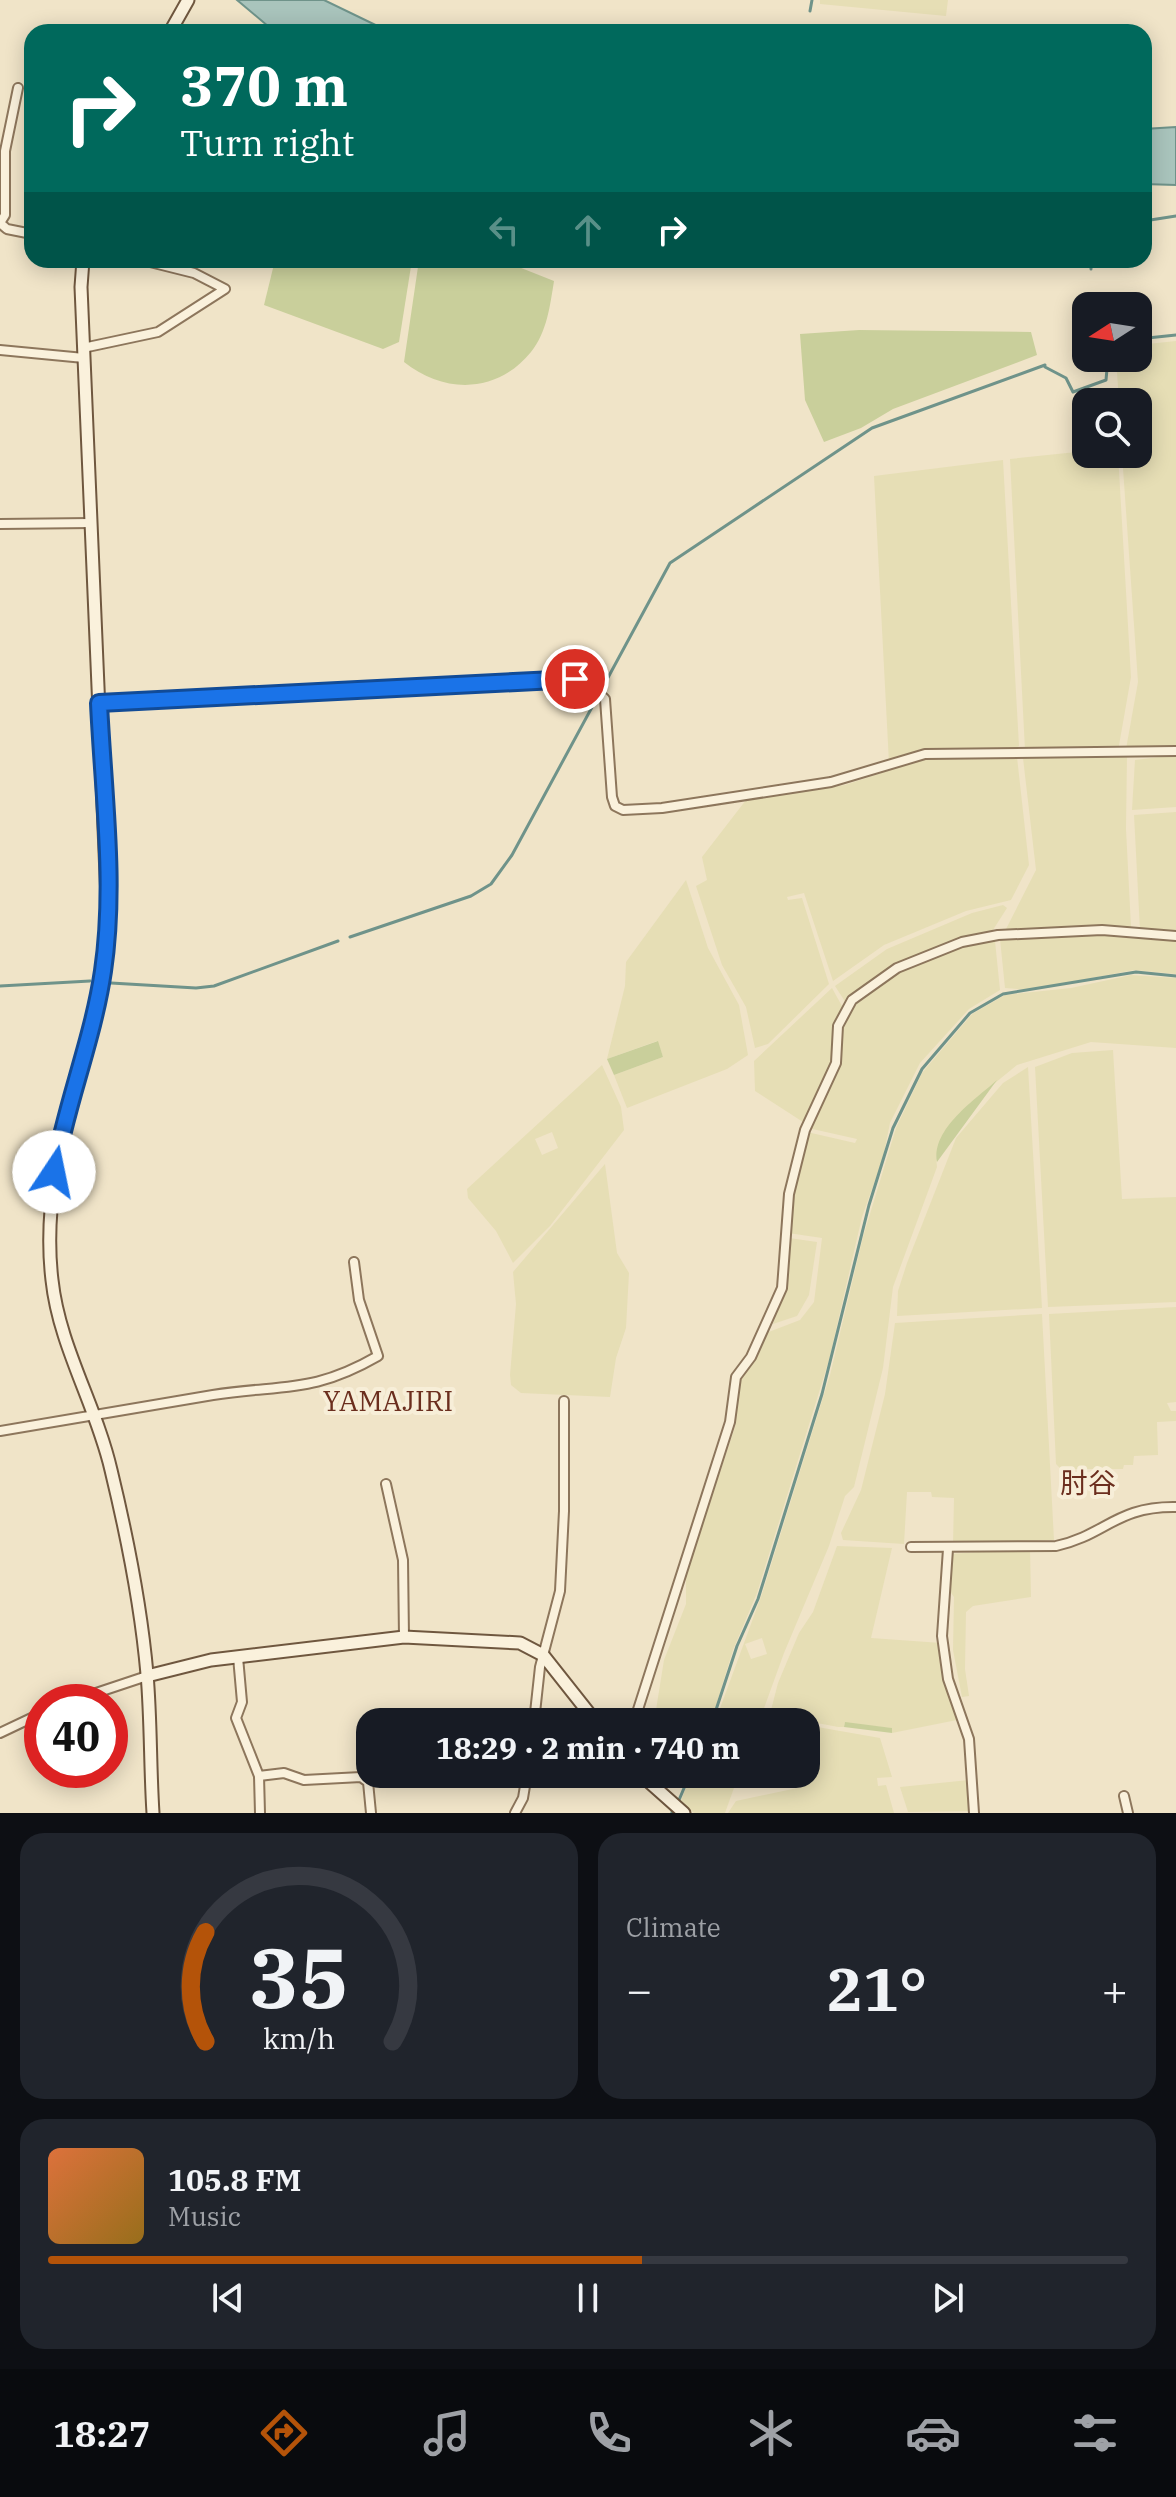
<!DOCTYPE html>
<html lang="en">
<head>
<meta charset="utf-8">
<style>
	:root { --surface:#171b24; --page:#20242c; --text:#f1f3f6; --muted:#9ea1a6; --line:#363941; --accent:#b45309 }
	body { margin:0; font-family:"IBM Plex Serif","Noto Sans JP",serif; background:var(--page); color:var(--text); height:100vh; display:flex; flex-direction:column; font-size:30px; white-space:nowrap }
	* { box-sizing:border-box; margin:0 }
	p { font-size:26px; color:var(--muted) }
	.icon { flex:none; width:44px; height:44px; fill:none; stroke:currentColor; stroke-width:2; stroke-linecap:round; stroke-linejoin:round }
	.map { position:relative; height:1813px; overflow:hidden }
	.side { display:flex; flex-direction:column; gap:20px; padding:20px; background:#0d0f14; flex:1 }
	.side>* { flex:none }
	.top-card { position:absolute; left:24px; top:24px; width:1128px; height:244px; border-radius:24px; box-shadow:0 4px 20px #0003; background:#00695c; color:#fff; overflow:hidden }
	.needle { width:52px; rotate:258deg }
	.tools { position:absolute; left:1072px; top:292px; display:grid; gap:16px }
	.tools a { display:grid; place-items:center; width:80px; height:80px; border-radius:16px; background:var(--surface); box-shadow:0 4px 20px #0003; font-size:40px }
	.speed { position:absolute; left:24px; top:1684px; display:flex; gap:16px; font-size:40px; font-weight:700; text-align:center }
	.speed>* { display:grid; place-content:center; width:104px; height:104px; border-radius:50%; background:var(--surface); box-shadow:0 4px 20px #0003; line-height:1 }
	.speed .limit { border:12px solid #d22; background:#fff; color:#111 }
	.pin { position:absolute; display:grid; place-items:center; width:68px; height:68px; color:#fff; margin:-34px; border:4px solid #fff; border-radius:50%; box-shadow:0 2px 8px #0007 }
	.me { position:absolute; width:88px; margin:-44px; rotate:11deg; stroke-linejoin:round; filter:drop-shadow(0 0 6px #0008) }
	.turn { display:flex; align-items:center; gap:28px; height:168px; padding:0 24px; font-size:36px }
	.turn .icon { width:104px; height:104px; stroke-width:2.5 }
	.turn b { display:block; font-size:56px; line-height:68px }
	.lanes { display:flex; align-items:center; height:76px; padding:0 24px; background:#0003; justify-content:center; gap:40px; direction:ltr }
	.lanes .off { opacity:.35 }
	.big { font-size:60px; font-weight:800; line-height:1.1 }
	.side .tile { flex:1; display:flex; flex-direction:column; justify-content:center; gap:12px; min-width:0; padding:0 28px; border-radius:24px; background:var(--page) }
	.side .dial { align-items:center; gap:0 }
	.dial svg { height:208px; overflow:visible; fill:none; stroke:var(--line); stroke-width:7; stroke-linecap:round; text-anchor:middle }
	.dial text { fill:var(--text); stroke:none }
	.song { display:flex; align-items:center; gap:24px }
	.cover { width:96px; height:96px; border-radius:12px; background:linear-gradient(135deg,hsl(20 70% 55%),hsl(40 70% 35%)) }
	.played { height:8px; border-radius:4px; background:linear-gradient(90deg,var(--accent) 55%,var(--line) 55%) }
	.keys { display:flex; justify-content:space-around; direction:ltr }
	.heat { display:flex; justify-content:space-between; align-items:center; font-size:44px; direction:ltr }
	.side .tiles { flex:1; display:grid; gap:20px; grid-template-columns:1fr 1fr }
	.tile:last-child { grid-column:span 2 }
	.trip { position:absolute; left:356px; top:1708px; width:464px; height:80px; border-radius:24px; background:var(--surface); box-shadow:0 4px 20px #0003; font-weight:800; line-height:80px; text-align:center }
	.tab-bar { display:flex; height:128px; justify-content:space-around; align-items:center; background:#090b0e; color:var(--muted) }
	.tab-bar .icon { width:56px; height:56px }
	.tab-bar .on { color:var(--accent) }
	.tab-bar b { font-size:36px; color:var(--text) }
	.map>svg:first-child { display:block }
	.farmland { fill:#e6deb5; fill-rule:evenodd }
	.green { fill:#c9cf9b }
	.water { fill:#a9c4bc; stroke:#6f938a; stroke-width:2 }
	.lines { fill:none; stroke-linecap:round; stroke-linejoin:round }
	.stream { stroke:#6f938a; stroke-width:3 }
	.street-casing { stroke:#8d765c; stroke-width:12 }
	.secondary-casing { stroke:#6f573f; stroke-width:15 }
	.street { stroke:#faf1dc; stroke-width:8 }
	.secondary { stroke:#faf1dc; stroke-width:11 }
	.route-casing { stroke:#114b97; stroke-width:20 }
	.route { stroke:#1a73e8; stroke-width:14 }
	.labels { text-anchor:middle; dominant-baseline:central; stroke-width:8; stroke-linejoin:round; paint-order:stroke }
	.quarter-label { font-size:28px; fill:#6b2e1e; stroke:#f7eed8 }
</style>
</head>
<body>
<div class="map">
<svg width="1176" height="1813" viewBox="0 0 1176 1813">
	<rect width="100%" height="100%" fill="#f0e4c8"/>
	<g class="farmland">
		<polygon points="820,0 948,0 946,16 820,4"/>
		<polygon points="1176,341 1176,746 1126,749 1138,682 1122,454 1138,454 1138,402 1119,402 1116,358 1138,358 1138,345"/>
		<polygon points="1086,451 1086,454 1118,454 1131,677 1118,751 1025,750 1010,459"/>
		<polygon points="1003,460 1019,746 1013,750 920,749 889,763 874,476"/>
		<polygon points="1176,755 1176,807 1132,810 1135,760"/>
		<polygon points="1127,756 1126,829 1131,927 1005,931 1036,870 1023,758"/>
		<polygon points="1017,757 1029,865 1011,900 966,911 884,945 833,981 804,893 787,897 788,900 802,898 829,984 768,1044 755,1048 746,1007 722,965 696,886 707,880 702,857 746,800 845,785 927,758"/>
		<polygon points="1176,812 1176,933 1140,930 1134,815"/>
		<polygon points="686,880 708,948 739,1005 748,1055 727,1069 627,1108 614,1075 663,1057 657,1041 607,1059 625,986 626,962"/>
		<polygon points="1003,905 1007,908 991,933 945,943 913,956 846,1003 835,986 887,949 972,913"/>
		<polygon points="1101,933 1176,939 1176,974 1134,970 1029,990 1005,988 1000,939"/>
		<polygon points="995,941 1000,990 969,1009 920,1063 890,1123 883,1158 862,1217 829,1360 757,1593 733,1650 711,1722 671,1722 655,1716 664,1660 686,1604 686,1574 735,1427 739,1380 753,1362 766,1333 800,1320 814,1302 822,1238 788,1233 789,1211 807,1132 855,1143 857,1139 808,1128 838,1063 840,1030 855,1002 892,975 940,951"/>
		<path d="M1131,975L1176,978V1048L1091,1042L1017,1065L984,1092L944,1134L936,1156L937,1167L893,1287L883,1368L854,1487L845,1496L829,1546L784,1653L759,1722H715L762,1594L830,1375L863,1237L896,1128L922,1073L972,1014L1005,995L1071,988ZM762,1638L767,1654L751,1659L745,1644Z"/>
		<polygon points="832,988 842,1006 835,1023 835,1054 826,1082 803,1122 755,1091 754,1061"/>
		<polygon points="1113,1050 1122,1199 1176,1197 1176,1302 1048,1307 1035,1067 1072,1053"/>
		<path d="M602,1065L621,1107L624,1130L550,1226L513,1263L496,1231L468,1198L467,1189ZM552,1132L558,1148L542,1155L535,1139Z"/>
		<polygon points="1028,1067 1042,1308 897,1316 898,1291 907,1263 956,1138 1003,1083"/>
		<polygon points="605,1164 617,1253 629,1273 626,1328 616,1358 610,1397 521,1393 511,1385 510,1375 516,1304 513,1272"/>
		<polygon points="789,1238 817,1242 809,1295 797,1316 773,1324 789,1274"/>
		<polygon points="1176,1307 1176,1402 1167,1403 1171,1411 1176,1411 1176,1421 1157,1422 1158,1455 1134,1456 1133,1465 1124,1465 1123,1469 1061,1469 1056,1464 1049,1314"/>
		<polygon points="1042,1314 1054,1540 953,1545 954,1498 932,1497 931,1492 907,1492 904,1544 843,1540 841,1533 861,1490 885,1394 895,1323"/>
		<polygon points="837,1546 892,1548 871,1638 941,1643 957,1720 892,1733 891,1728 845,1723 844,1727 838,1727 770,1714 778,1683 799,1633 813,1612"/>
		<polygon points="1030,1548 1031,1597 973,1606 966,1612 965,1669 969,1696 962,1697 953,1650 954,1597 949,1590 951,1554"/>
		<polygon points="806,1725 880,1738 892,1777 877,1778 878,1786 886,1785 894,1813 728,1813 736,1801 802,1787 800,1778 743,1785 746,1774 806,1774"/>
		<polygon points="691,1774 739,1774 725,1813 694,1813 681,1801"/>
		<polygon points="969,1780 970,1811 908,1812 900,1787"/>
	</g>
	<g class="green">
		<polygon points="275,260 412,260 399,342 383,349 264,305"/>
		<path d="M419,260H501L554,281C550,306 547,332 531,352C497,394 444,394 404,362Z"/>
		<polygon points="859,330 1031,332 1037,355 893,409 861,428 824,442 805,400 800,334"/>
		<polygon points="658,1041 663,1057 614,1075 607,1059"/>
		<path d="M997,1080L937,1162C931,1129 976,1099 997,1080Z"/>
		<polygon points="845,1722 892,1728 892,1733 844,1727"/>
	</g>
	<g class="water">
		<polygon points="237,0 324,0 390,32 275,32"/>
		<polygon points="1176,127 1176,185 1144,184 1144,129"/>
	</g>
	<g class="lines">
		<g class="stream">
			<polyline points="810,11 812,0"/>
			<polyline points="1144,221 1176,216"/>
			<polyline points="1091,260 1091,269"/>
			<polyline points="1138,339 1176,335"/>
			<polyline points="1045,367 1066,378 1073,392 1106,380 1108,358"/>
			<polyline points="350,937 471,896 491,884 512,855 670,563 872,428 1045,365"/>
			<polyline points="111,983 196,988 214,986 338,941"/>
			<polyline points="0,986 90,981"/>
			<polyline points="712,1722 737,1646 758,1599 822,1394 869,1205 893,1128 922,1069 970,1013 1003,994 1136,972 1176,976"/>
			<polyline points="679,1800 690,1774"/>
			<polyline points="672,1813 672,1812"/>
		</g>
		<g class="street-casing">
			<g id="street">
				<polyline points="0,223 5,215 5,151 18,88"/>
				<polyline points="0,223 7,229 32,234"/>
				<polyline points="83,348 158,332 225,289 194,273 142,260"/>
				<polyline points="0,350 84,358"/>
				<polyline points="0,524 91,523"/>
				<polyline points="99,703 575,679 586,681 605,699 612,797 615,806 623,810 662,808 831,782 925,754 1176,751"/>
				<path d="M0,1431C71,1419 142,1407 213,1395C283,1384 312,1394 378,1356L359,1300L354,1262"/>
				<polyline points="386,1484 403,1560 404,1637"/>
				<path d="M911,1547L1056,1546C1106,1535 1116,1506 1176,1507"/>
				<polyline points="948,1549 942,1636 948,1679 969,1739 974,1813"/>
				<polyline points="238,1657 242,1702 236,1718 259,1776 260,1813"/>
				<polyline points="69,1702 147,1676"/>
				<polyline points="534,1722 540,1667 560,1591 564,1511 564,1401"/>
				<polyline points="634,1722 730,1422 736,1377 751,1357 782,1288 789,1194 805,1130 836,1063 838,1026 852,1000 897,968 962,942 998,935 1102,930 1176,936"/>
				<polyline points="0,1733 42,1713"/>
				<polyline points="259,1776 284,1773 304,1780 361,1777 368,1782 371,1813"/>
				<polyline points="1124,1796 1128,1813"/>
				<polyline points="515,1813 523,1798 527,1774"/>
			</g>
		</g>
		<g class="secondary-casing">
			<g id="secondary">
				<polyline points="170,32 188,0"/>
				<path d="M83,260L81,287L108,922C99,1044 37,1155 52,1280C59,1346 96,1405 111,1470C127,1536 141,1606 147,1674C151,1720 150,1767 153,1813"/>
				<polyline points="147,1676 211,1660 404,1637 520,1643 543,1655 596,1722"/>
				<polyline points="640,1774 684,1813"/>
			</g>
		</g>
		<use href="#street" class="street"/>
		<use href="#secondary" class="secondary"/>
	</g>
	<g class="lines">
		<g class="route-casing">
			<path id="route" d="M54,1172C66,1104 93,1039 103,971C116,883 103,791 99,703L575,679"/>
		</g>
		<use href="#route" class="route"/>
	</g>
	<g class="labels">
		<g class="quarter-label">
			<text x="388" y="1400">YAMAJIRI</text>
			<text x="1088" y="1482">肘谷</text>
		</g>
	</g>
</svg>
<div class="tools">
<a><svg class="needle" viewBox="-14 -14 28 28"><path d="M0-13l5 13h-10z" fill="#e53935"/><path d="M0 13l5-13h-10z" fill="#9ea1a6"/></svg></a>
<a><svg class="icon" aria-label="search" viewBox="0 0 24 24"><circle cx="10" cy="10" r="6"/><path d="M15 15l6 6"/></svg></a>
</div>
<div class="speed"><div class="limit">40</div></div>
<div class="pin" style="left:575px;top:679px;background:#d93025"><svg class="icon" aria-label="arrive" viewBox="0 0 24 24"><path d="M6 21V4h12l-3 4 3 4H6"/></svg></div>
<svg class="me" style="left:54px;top:1172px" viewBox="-20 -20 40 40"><circle r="19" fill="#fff"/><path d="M0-13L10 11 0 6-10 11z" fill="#1a73e8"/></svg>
<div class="trip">18:29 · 2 min · 740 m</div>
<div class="top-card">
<div class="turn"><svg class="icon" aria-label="right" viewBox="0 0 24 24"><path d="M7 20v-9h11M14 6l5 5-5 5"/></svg><div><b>370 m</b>Turn right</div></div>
<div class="lanes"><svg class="icon off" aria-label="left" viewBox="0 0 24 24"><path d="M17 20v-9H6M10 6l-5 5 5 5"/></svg><svg class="icon off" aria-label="ahead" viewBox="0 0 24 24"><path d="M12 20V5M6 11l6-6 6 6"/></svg><svg class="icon" aria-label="right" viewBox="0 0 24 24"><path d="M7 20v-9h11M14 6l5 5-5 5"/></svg></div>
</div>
</div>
<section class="side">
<div class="tiles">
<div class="tile dial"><svg viewBox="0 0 100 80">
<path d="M14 69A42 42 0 1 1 86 69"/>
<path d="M14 69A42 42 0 0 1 14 27" stroke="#b45309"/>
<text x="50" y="56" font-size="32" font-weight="700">35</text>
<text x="50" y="72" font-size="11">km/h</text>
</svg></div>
<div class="tile"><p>Climate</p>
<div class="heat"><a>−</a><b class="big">21°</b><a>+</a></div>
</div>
<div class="tile">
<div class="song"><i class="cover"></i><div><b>105.8 FM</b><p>Music</p></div></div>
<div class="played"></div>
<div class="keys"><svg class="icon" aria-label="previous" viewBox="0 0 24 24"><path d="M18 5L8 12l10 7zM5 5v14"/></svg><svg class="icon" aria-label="pause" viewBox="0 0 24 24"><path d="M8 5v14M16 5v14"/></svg><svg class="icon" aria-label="next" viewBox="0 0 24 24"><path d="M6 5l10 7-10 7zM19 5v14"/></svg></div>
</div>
</div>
</section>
<nav class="tab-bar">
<b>18:27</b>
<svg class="icon on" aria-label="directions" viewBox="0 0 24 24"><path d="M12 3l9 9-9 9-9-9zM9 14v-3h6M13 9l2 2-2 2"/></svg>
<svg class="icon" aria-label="music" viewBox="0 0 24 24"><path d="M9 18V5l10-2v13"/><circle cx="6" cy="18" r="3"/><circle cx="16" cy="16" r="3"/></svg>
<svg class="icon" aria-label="phone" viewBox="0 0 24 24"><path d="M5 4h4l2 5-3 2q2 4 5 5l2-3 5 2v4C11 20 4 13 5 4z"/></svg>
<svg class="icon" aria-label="climate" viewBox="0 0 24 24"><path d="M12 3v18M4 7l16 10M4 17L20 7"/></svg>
<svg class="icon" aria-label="car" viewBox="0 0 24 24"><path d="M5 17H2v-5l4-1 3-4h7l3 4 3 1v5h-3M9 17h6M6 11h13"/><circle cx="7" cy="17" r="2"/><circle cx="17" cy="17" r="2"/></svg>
<svg class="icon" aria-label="filters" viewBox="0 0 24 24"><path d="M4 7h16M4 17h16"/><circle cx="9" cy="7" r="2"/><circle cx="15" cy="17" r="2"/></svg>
</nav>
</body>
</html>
